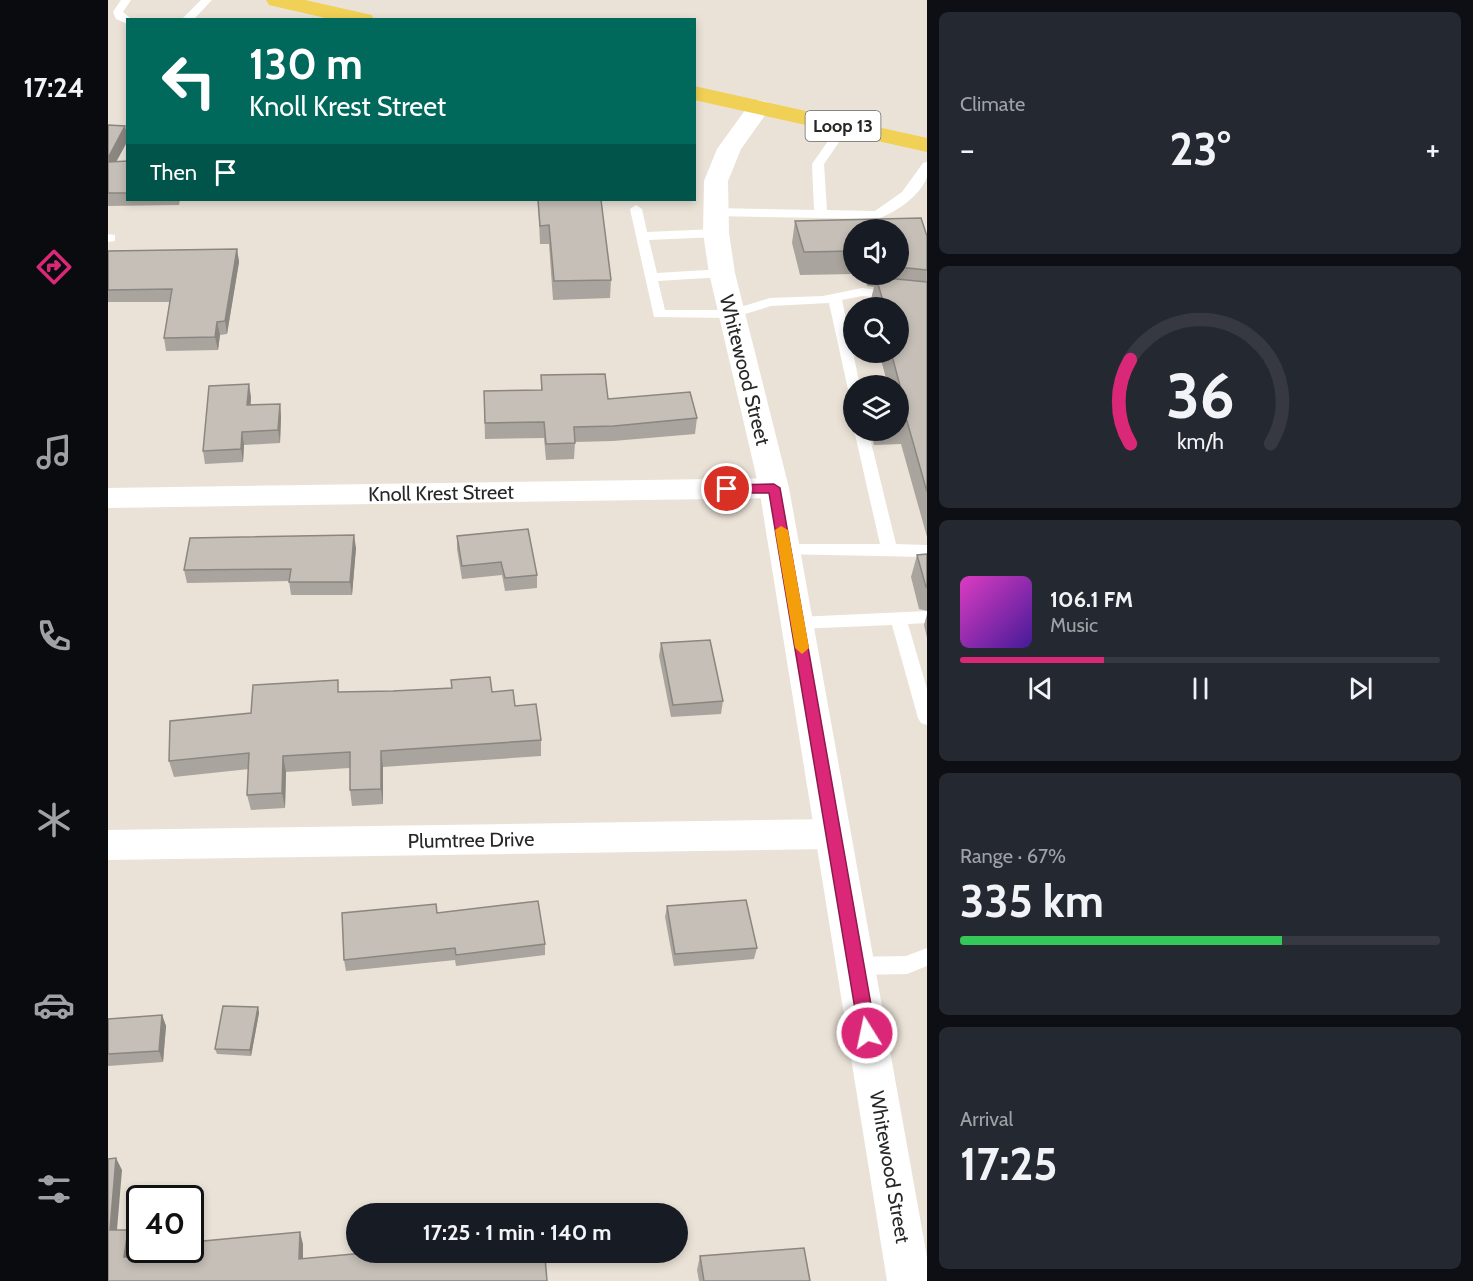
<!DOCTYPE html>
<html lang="en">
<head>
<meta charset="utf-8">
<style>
	:root { --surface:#171b24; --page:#242831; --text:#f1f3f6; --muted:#9ea1a6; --line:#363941; --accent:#db2777 }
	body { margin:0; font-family:Cabin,sans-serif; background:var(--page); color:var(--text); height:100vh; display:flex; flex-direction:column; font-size:22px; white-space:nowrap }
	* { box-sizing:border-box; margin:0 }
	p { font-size:20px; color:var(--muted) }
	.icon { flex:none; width:33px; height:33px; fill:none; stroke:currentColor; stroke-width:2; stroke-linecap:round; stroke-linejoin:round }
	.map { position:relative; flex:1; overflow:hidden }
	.drawer { display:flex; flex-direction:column; gap:12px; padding:12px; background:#0d0f14; width:546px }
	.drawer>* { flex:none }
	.hud { position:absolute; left:18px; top:18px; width:570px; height:183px; border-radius:0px; box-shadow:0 3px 9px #0003; background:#00695c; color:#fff; overflow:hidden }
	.tools { position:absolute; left:735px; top:219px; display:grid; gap:12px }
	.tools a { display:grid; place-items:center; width:66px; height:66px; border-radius:50%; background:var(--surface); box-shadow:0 3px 9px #0003; font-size:30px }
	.speed { position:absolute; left:18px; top:1185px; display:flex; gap:12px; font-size:30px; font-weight:700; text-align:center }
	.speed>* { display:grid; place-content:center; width:78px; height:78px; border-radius:50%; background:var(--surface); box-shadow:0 3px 9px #0003; line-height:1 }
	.speed .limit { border:3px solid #111; border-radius:9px; background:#fff; color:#111 }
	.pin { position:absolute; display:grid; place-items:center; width:51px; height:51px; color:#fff; margin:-26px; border:3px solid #fff; border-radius:50%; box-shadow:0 2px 6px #0007 }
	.me { position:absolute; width:66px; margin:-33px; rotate:350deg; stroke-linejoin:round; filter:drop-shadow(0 0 4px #0008) }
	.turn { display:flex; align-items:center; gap:21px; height:126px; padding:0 24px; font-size:27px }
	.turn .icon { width:78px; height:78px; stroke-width:2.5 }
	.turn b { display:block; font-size:42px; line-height:51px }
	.then { display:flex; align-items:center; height:57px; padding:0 24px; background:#0003; gap:12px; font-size:22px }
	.big { font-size:45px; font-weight:800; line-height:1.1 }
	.drawer .card { flex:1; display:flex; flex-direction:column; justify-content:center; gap:9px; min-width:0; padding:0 21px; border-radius:9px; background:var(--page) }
	.drawer .dial { align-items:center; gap:0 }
	.dial svg { height:156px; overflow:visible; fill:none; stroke:var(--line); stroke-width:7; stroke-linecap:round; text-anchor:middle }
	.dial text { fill:var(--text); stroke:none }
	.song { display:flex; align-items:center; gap:18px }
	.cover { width:72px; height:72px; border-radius:9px; background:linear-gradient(135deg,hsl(310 70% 55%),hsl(260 70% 35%)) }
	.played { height:6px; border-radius:3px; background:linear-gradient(90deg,var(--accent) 30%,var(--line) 30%) }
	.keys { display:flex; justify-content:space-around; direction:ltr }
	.heat { display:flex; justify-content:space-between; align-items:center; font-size:33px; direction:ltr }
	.charge { height:9px; border-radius:4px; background:linear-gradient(90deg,#34c759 67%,var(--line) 0) }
	.trip { position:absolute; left:238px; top:1203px; width:342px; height:60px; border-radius:30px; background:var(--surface); box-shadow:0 3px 9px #0003; font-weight:800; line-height:60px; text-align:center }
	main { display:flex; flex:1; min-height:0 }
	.menu { display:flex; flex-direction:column; width:108px; justify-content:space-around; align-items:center; background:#090b0e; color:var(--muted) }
	.menu .icon { width:42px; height:42px }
	.menu .selected { color:var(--accent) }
	.menu b { font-size:27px; color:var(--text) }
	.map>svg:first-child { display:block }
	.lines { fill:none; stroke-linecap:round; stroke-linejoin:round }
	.lane { fill:#fff; fill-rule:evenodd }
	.street { fill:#fff; fill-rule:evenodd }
	.secondary { fill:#fff; fill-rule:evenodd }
	.primary { fill:#f1d056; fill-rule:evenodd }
	.wall { fill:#a9a49d }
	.shaded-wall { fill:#8a8680 }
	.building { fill:#c5bfb7; stroke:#8a8680; stroke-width:1.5 }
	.route { fill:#db2777; stroke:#8e194d; stroke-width:1.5 }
	.slow { fill:#f59e0b }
	.labels { text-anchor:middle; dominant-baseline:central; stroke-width:4.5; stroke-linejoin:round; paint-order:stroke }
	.shield { fill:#fff; stroke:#686868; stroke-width:1.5 }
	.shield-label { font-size:18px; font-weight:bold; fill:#272727 }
	.street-label { font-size:20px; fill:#272727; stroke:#fff }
</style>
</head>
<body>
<main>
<nav class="menu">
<b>17:24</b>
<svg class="icon selected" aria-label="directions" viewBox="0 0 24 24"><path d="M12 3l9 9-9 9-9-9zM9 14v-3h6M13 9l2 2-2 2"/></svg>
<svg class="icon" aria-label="music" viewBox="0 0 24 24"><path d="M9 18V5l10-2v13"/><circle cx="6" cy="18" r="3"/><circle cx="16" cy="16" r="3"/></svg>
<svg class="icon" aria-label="phone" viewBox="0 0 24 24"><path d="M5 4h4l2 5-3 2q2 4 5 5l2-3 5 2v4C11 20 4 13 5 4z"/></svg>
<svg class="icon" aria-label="climate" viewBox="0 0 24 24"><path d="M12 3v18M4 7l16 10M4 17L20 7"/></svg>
<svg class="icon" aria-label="car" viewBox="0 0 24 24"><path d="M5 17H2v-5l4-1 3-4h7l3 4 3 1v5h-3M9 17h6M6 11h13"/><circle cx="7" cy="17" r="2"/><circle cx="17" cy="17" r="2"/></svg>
<svg class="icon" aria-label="filters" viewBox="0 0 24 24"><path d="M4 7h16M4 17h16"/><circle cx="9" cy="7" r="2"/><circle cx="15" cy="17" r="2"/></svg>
</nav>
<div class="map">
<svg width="819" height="1281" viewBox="0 0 819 1281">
	<rect width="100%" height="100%" fill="#eae2d7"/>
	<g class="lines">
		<g class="lane">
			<polygon points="13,0 23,0 15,12 24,20 20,20 20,24 8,19 5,12"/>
			<polygon points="93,0 104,0 85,20 73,20"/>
			<path d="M736,122L742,126L716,164L719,210L767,211L794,192L815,163L819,162C819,166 819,173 819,177C813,195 786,214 769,219L606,216L600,212L606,208L706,210L704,164L732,124Z"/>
			<polygon points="528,205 534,209 539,232 608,229 614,233 608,237 541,240 549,273 614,269 621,273 614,277 550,281 557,310 623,310 662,298 715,296 754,288 819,295 819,303 754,296 734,300 752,386 746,386 746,395 741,394 721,303 663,306 624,318 546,317 522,209"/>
			<polygon points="0,234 7,235 7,241 0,242"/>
			<polygon points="746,430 760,430 788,544 819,545 819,557 671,554 669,550 671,546 677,544 772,544"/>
			<polygon points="819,611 819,623 800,624 819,689 819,725 813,723 810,718 784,625 690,629 682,623 690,617"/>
			<polygon points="819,948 819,966 799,974 748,975 741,972 738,966 741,960 748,957 798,956"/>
		</g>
		<g class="street">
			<polygon points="666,478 676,481 680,488 676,495 666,498 0,508 0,488"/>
			<polygon points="726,819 738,824 743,834 738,844 726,849 0,860 0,830"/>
		</g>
		<polygon class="secondary" points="651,100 659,102 663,107 633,149 620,181 621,233 627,273 681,488 819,1257 819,1281 779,1281 651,488 601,273 595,233 596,181 609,149 643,102"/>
		<g class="primary">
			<polygon points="158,0 197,0 264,15 266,20 226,20 161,5"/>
			<polygon points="586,86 819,138 819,152 586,100"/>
		</g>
	</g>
	<g class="wall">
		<polygon points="0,125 17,126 20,140 8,162 20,161 20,200 72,200 71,205 0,206"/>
		<polygon points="430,200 493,200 503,280 502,298 445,300 441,244 432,244"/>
		<polygon points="813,218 819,236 819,537 793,444 766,445 762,430 790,430 790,386 780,386 771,352 790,352 790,308 765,308 763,299 766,287 759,286 756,274 790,274 790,230 746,230 746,274 692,275 684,243 687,221"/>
		<polygon points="129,249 131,262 119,334 112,335 110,350 58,351 56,338 62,302 0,302 0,251"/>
		<polygon points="433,375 500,399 589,418 587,434 505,441 467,442 466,459 438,460 436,438 377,439 376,391 433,390"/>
		<polygon points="143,397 142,405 172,404 173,417 172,443 136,445 135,462 97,464 95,451"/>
		<polygon points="349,536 429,575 429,588 397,591 394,575 354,579 349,549"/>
		<polygon points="248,548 244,595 183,595 181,581 79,583 76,570"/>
		<polygon points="819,554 819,611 811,609 803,577 809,555"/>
		<polygon points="819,614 819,638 816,625"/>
		<polygon points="553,643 615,701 613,714 563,717 551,656"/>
		<polygon points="232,692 384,692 407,706 433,740 433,756 275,767 275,804 244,806 242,790 242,768 178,772 177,808 143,810 139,795 141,769 66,777 61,761 143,713"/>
		<polygon points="559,906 649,948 646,959 566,966 557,917"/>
		<polygon points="329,913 437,944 437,955 348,966 347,960 238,971 236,960"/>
		<polygon points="150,1007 151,1013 143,1056 109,1054 107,1049"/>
		<polygon points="54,1015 58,1026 55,1062 0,1066 0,1019"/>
		<polygon points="592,1256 702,1281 591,1281 589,1270"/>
	</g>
	<g class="shaded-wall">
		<polygon points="17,126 20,140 1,175 0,158"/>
		<polygon points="129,249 131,262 119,334 117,321"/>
		<polygon points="109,322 112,335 110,350 107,337"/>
		<polygon points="141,384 143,397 142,418 139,405"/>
		<polygon points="172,404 173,417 172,443 170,430"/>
		<polygon points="134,432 136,445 135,462 133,449"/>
		<polygon points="246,535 248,548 244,595 242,582"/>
		<polygon points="273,751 275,767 275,804 273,789"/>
		<polygon points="175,756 178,772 177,808 174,793"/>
		<polygon points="150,1007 151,1013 143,1056 142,1050"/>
		<polygon points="54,1015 58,1026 55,1062 51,1051"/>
		<polygon points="8,1158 14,1170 8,1242 2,1230"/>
		<polygon points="20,1230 26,1241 22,1268 16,1257"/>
		<polygon points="192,1232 195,1244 195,1270 191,1259"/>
	</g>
	<g class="building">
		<polygon points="0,125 17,126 0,158"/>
		<polygon points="20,161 20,193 0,193 0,162"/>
		<polygon points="430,200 493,200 503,280 446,281 441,225 432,226"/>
		<polygon points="813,218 819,236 819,270 790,267 790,230 746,230 746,251 696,252 687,221"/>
		<polygon points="129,249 117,321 109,322 107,337 56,338 64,289 0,290 0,251"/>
		<polygon points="768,277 819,282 819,492 799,421 790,422 790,397 795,397 783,352 790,352 790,308 777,308"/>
		<polygon points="497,374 500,399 582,392 589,418 506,426 466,427 467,443 438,444 436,422 377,423 376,391 434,390 433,375"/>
		<polygon points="141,384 139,405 172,404 170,430 134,432 133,449 95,451 101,386"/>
		<polygon points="420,529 429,575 397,578 393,562 354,566 349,536"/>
		<polygon points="246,535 242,582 181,582 183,569 76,570 82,538"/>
		<polygon points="819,554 819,587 818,587 809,555"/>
		<polygon points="602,640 615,701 565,705 553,643"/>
		<polygon points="382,677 384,692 405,690 407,706 428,704 433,740 273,751 273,789 242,790 242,752 175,756 174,793 139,795 141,753 61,761 62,721 143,713 145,685 230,680 230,692 285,691 344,688 343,680"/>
		<polygon points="638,900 649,948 567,954 559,906"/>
		<polygon points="430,901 437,944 348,955 347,948 236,960 234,913 328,904 329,913"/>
		<polygon points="115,1006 150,1007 142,1050 107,1049"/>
		<polygon points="54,1015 51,1051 0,1054 0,1019"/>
		<polygon points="8,1158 2,1230 20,1230 16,1257 84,1255 85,1242 192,1232 191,1259 267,1252 388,1252 388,1261 437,1257 439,1281 0,1281 0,1159"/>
		<polygon points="696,1248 702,1281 596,1281 592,1256"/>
	</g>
	<polygon class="route" points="666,484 672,488 768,1033 765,1039 759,1041 754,1039 751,1033 661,493 619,493 612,489 619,485"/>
	<polygon class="slow" points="673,526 680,530 701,648 694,654 687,648 667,530"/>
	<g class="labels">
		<rect class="shield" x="697.5" y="111" width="75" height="30" rx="4.5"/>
		<g class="shield-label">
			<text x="735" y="126">Loop 13</text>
		</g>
		<g class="street-label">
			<text transform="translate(637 370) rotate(76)">Whitewood Street</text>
			<text transform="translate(333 493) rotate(-1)">Knoll Krest Street</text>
			<text transform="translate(363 840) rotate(-1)">Plumtree Drive</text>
			<text transform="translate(782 1167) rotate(80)">Whitewood Street</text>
		</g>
	</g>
</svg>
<div class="tools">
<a><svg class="icon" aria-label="sound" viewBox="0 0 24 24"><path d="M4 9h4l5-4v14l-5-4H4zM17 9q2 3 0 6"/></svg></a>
<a><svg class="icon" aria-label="search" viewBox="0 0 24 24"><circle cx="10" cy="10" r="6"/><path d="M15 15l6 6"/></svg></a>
<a><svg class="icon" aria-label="layers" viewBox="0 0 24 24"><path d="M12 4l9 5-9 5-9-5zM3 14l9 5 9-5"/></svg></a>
</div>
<div class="speed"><div class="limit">40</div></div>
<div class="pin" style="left:619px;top:489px;background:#d93025"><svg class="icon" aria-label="arrive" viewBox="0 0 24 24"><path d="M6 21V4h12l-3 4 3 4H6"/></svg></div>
<svg class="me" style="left:759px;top:1033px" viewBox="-20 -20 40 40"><circle r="17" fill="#db2777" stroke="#fff" stroke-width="3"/><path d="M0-11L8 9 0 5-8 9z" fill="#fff"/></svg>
<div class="trip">17:25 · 1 min · 140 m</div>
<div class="hud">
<div class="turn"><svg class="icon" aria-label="left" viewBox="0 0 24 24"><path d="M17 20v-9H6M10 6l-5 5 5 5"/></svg><div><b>130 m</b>Knoll Krest Street</div></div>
<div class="then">Then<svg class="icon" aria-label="arrive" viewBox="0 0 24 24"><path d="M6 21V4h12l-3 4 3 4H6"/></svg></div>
</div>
</div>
<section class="drawer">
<div class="card"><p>Climate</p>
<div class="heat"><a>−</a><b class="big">23°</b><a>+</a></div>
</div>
<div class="card dial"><svg viewBox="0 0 100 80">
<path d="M14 69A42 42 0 1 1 86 69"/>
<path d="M14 69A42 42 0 0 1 14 26" stroke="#db2777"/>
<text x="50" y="56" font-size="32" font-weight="700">36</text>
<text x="50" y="72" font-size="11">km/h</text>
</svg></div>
<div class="card">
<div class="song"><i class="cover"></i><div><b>106.1 FM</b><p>Music</p></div></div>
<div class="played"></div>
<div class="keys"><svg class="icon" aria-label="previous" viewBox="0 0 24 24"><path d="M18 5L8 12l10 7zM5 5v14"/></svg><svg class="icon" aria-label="pause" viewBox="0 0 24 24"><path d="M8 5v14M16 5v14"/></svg><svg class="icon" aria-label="next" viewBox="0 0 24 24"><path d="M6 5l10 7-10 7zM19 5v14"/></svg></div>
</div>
<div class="card"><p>Range · 67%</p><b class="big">335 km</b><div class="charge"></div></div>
<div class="card"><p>Arrival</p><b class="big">17:25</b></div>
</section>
</main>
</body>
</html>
